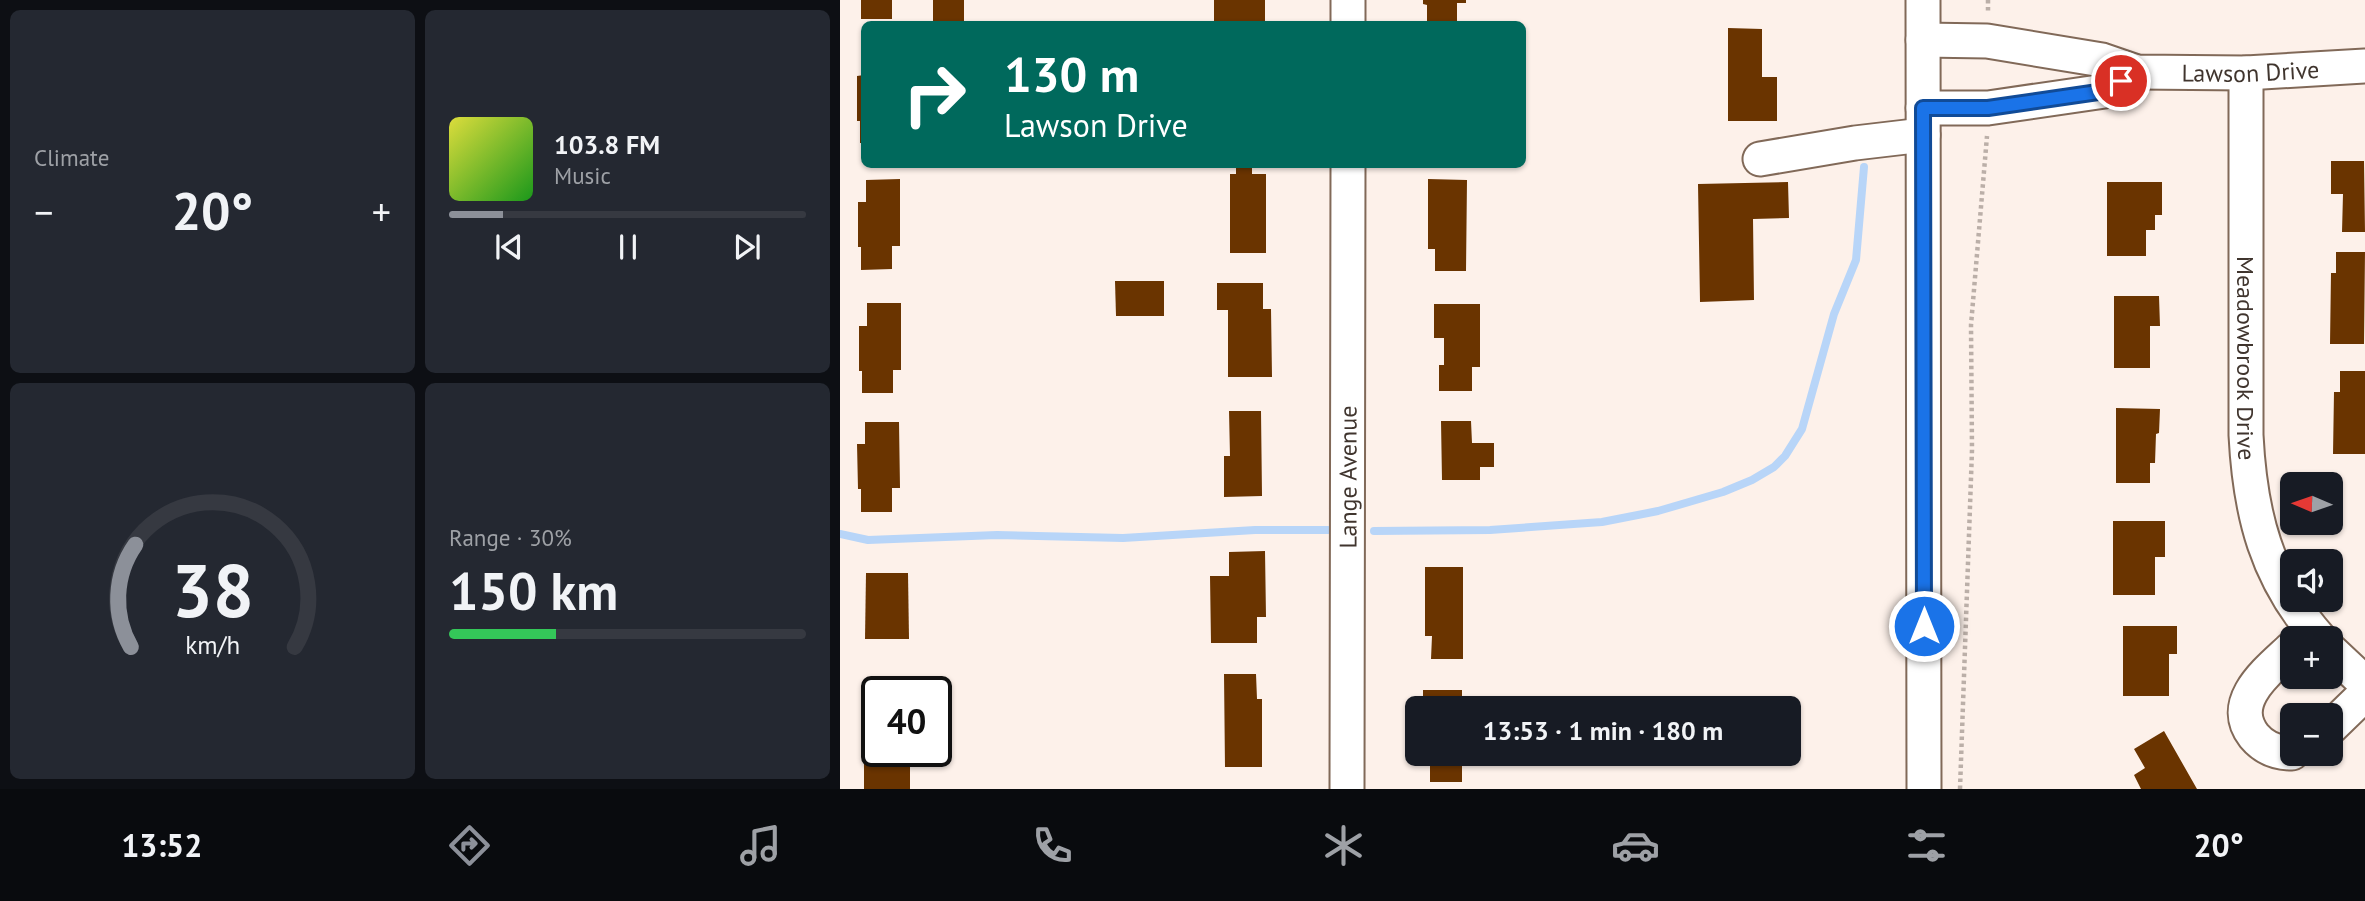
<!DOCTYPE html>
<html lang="en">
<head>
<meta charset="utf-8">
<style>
	:root { --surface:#171b24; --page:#242831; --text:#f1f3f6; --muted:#9ea1a6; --line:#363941; --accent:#8c9099 }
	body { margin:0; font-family:"PT Sans",sans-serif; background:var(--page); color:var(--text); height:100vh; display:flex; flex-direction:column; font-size:26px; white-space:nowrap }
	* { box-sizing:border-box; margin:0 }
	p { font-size:23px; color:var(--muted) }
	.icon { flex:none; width:38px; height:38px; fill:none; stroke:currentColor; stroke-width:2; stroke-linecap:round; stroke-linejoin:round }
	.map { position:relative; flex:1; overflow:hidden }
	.side { display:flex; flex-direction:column; gap:10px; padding:10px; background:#0d0f14; width:840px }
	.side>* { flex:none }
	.hud { position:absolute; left:21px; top:21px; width:665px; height:147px; border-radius:10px; box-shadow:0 2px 5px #0004; background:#00695c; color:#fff; overflow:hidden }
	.needle { width:46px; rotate:272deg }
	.tools { position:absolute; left:1440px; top:472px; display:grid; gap:14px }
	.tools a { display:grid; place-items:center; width:63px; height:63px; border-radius:10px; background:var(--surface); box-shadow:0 2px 5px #0004; font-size:35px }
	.speed { position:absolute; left:21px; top:676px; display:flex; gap:14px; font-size:35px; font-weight:700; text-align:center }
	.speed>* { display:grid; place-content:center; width:91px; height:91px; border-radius:50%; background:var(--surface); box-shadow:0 2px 5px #0004; line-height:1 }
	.speed .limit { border:4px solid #111; border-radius:10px; background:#fff; color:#111 }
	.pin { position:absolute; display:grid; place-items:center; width:60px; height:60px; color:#fff; margin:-30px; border:4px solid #fff; border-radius:50%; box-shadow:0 2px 7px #0007 }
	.me { position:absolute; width:77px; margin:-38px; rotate:0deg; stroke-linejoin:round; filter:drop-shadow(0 0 5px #0008) }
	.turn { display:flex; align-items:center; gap:24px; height:147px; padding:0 28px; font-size:32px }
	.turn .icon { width:91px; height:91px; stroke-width:2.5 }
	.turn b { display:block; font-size:49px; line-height:60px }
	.big { font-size:52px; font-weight:800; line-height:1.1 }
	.side .widget { flex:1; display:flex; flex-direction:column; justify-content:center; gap:10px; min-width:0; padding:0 24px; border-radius:10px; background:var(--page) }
	.side .dial { align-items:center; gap:0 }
	.dial svg { height:182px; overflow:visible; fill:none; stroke:var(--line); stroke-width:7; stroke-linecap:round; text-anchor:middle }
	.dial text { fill:var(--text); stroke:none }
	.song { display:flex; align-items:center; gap:21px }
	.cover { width:84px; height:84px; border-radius:10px; background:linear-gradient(135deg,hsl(60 70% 55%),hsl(120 70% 35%)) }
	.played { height:7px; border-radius:4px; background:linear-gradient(90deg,var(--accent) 15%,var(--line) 15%) }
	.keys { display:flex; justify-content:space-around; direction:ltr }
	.heat { display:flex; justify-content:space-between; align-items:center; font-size:38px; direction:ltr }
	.charge { height:10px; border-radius:5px; background:linear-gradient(90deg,#34c759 30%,var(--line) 0) }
	.side .tiles { flex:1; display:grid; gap:10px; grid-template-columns:repeat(2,1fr) }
	.trip { position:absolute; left:565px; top:696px; width:396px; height:70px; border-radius:10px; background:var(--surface); box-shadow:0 2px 5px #0004; font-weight:800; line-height:70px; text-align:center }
	.dock { display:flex; height:112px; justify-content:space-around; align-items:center; background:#090b0e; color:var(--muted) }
	.dock .icon { width:49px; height:49px }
	.dock .on { color:var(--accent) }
	.dock b { font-size:32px; color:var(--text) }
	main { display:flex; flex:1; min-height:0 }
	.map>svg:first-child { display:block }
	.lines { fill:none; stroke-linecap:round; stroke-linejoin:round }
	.stream { stroke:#b8d5f8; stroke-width:8 }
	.building { fill:#6a3400 }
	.minor-casing { stroke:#816958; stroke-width:37 }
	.path { stroke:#bbafa8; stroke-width:4.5; stroke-dasharray:3.5 3.5; stroke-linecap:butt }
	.minor { stroke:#fff; stroke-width:33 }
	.route-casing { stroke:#114b97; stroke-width:18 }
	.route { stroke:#1a73e8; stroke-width:12 }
	.labels { text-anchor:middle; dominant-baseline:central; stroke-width:7; stroke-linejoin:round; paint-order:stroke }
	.street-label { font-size:24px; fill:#40352e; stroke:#fdf1ea }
</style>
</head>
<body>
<main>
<section class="side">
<div class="tiles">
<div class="widget"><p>Climate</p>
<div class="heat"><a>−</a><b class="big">20°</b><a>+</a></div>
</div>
<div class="widget">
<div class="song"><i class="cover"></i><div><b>103.8 FM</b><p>Music</p></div></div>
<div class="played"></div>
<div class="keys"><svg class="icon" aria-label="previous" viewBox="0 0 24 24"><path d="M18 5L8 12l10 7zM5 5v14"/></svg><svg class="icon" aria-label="pause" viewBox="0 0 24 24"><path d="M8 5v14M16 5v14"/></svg><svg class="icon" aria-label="next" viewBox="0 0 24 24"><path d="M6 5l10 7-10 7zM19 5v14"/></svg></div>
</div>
<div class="widget dial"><svg viewBox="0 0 100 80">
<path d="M14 69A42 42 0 1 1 86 69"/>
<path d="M14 69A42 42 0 0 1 16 24" stroke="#8c9099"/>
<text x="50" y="56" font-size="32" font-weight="700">38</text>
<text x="50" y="72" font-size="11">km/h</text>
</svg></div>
<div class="widget"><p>Range · 30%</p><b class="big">150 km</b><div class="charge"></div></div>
</div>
</section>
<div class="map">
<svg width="1525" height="789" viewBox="0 0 1525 789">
	<rect width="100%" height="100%" fill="#fdf1ea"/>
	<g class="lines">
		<g class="stream">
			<polyline points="534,531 650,530 762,522 818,511 883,492 912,480 934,467 945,456 962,429 994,314 1016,260 1024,167"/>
			<polyline points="0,534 28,540 157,535 283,538 415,530 488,530"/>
		</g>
	</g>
	<g class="building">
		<rect x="21" y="0" width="31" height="19"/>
		<rect x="93" y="0" width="31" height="24"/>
		<polygon points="374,0 425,0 425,22 418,22 418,24 374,24"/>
		<polygon points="583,0 626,0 626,3 617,3 617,24 587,24 587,5 583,4"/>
		<polygon points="888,28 922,29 922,77 937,77 937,121 888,121"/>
		<polygon points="24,75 24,143 20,143 20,121 17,121 17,76"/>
		<polygon points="1491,161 1524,161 1525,232 1502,232 1503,194 1491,194"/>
		<polygon points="396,164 412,164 412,174 426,174 426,253 390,253 390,174 396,174"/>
		<polygon points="60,179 60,246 52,246 52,269 21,270 21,247 18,247 18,202 26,202 26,180"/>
		<polygon points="588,179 627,180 626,271 595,271 595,249 588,249"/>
		<polygon points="948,182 949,218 913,219 914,300 860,302 858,184"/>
		<polygon points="1267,182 1322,182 1322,215 1315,215 1315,230 1306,230 1306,256 1267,256"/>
		<polygon points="1496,252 1525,252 1524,344 1490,344 1491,273 1496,273"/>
		<polygon points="275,281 324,281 324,316 276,316"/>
		<polygon points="377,283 423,283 423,309 431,309 432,377 388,377 388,310 377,310"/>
		<polygon points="1274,296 1319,296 1320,326 1310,326 1310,368 1274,368"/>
		<polygon points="27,303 61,303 61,370 53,370 53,393 22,393 22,371 19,371 19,326 27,326"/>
		<polygon points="594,304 640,304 640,367 632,367 632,391 599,391 599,365 604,365 604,338 594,338"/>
		<polygon points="1500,371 1525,371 1525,454 1493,454 1494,392 1500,392"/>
		<polygon points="1276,408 1320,409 1319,433 1316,434 1315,463 1310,463 1310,483 1276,483"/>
		<polygon points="389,411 421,411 422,496 384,497 384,456 390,456"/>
		<polygon points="601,421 631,421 632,443 654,443 654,467 640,467 640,480 602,480"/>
		<polygon points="25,422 59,422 60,488 52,488 52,512 21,512 21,489 18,489 17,444 25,444"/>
		<polygon points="1273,521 1325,521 1325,557 1315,557 1315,595 1273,595"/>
		<polygon points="425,551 426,617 417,617 417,643 371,643 370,576 389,576 389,552"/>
		<polygon points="585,567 623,567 623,659 591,659 592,636 585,636"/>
		<polygon points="26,573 68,573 69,639 25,639"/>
		<polygon points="1283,626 1337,626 1337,654 1329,654 1329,696 1283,696"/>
		<polygon points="384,674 416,674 417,699 422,699 422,767 385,767"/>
		<rect x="583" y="690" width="39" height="19"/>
		<polygon points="24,715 37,715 37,751 70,751 70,789 24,789"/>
		<polygon points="1324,731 1357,789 1301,789 1294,775 1305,768 1294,749"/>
		<polygon points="583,754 622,754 622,782 590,782 590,759 583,759"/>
	</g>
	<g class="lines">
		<g class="minor-casing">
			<g id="minor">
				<polyline points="1083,0 1084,789"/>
				<polyline points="508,24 508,0"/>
				<path id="s1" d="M1083,40L1147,41L1262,60L1297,72L1406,73L1525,66"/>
				<path id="s2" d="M1406,73V435C1410,514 1426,578 1480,639"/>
				<polyline points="1083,108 1148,108 1265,91 1297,72"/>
				<polyline points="920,159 1015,143 1083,135"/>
				<path d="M1452,648C1429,670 1387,701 1414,736C1424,748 1438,753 1452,753"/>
				<polyline points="1491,651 1525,683"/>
				<polyline points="1491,727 1525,694"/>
				<path id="s3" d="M507,789L508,164"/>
			</g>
		</g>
		<g class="path">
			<polyline points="1148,0 1148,12"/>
			<polyline points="1120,789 1132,450 1131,325 1147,136"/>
		</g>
		<use href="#minor" class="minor"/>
	</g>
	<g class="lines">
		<g class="route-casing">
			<polyline id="route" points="1084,626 1083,108 1148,108 1265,91 1281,81"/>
		</g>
		<use href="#route" class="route"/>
	</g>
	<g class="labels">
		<g class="street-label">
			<text stroke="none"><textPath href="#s1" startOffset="331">Lawson Drive</textPath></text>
			<text stroke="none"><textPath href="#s2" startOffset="285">Meadowbrook Drive</textPath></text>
			<text stroke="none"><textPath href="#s3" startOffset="312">Lange Avenue</textPath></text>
		</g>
	</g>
</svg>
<div class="tools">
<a><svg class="needle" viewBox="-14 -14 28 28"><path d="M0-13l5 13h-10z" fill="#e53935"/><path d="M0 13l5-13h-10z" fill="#9ea1a6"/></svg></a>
<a><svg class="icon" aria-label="sound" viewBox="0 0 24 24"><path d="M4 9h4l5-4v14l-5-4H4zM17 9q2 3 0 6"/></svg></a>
<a>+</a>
<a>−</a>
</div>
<div class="speed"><div class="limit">40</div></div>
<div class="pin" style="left:1281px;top:81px;background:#d93025"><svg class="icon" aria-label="arrive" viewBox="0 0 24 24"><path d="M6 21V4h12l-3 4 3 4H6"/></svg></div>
<svg class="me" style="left:1084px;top:626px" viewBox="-20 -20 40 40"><circle r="17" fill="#1a73e8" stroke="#fff" stroke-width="3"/><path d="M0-11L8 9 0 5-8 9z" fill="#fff"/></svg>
<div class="trip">13:53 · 1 min · 180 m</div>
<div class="hud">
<div class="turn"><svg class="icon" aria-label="right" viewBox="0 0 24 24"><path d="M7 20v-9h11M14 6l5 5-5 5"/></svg><div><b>130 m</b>Lawson Drive</div></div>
</div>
</div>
</main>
<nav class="dock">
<b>13:52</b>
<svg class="icon on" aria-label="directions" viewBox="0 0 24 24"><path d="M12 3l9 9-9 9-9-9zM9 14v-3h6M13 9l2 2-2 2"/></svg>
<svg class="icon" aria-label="music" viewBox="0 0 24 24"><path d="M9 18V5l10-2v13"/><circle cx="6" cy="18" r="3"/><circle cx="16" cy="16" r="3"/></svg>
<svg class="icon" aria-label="phone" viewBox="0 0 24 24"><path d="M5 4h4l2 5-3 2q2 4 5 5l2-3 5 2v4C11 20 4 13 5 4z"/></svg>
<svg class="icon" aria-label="climate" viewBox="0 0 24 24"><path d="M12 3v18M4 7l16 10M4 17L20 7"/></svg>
<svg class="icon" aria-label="car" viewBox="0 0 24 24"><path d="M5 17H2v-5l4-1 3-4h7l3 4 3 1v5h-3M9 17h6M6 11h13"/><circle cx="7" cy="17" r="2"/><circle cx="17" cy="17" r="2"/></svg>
<svg class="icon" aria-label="filters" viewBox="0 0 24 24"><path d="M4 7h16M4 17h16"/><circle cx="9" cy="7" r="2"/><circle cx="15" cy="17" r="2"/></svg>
<b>20°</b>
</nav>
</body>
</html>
